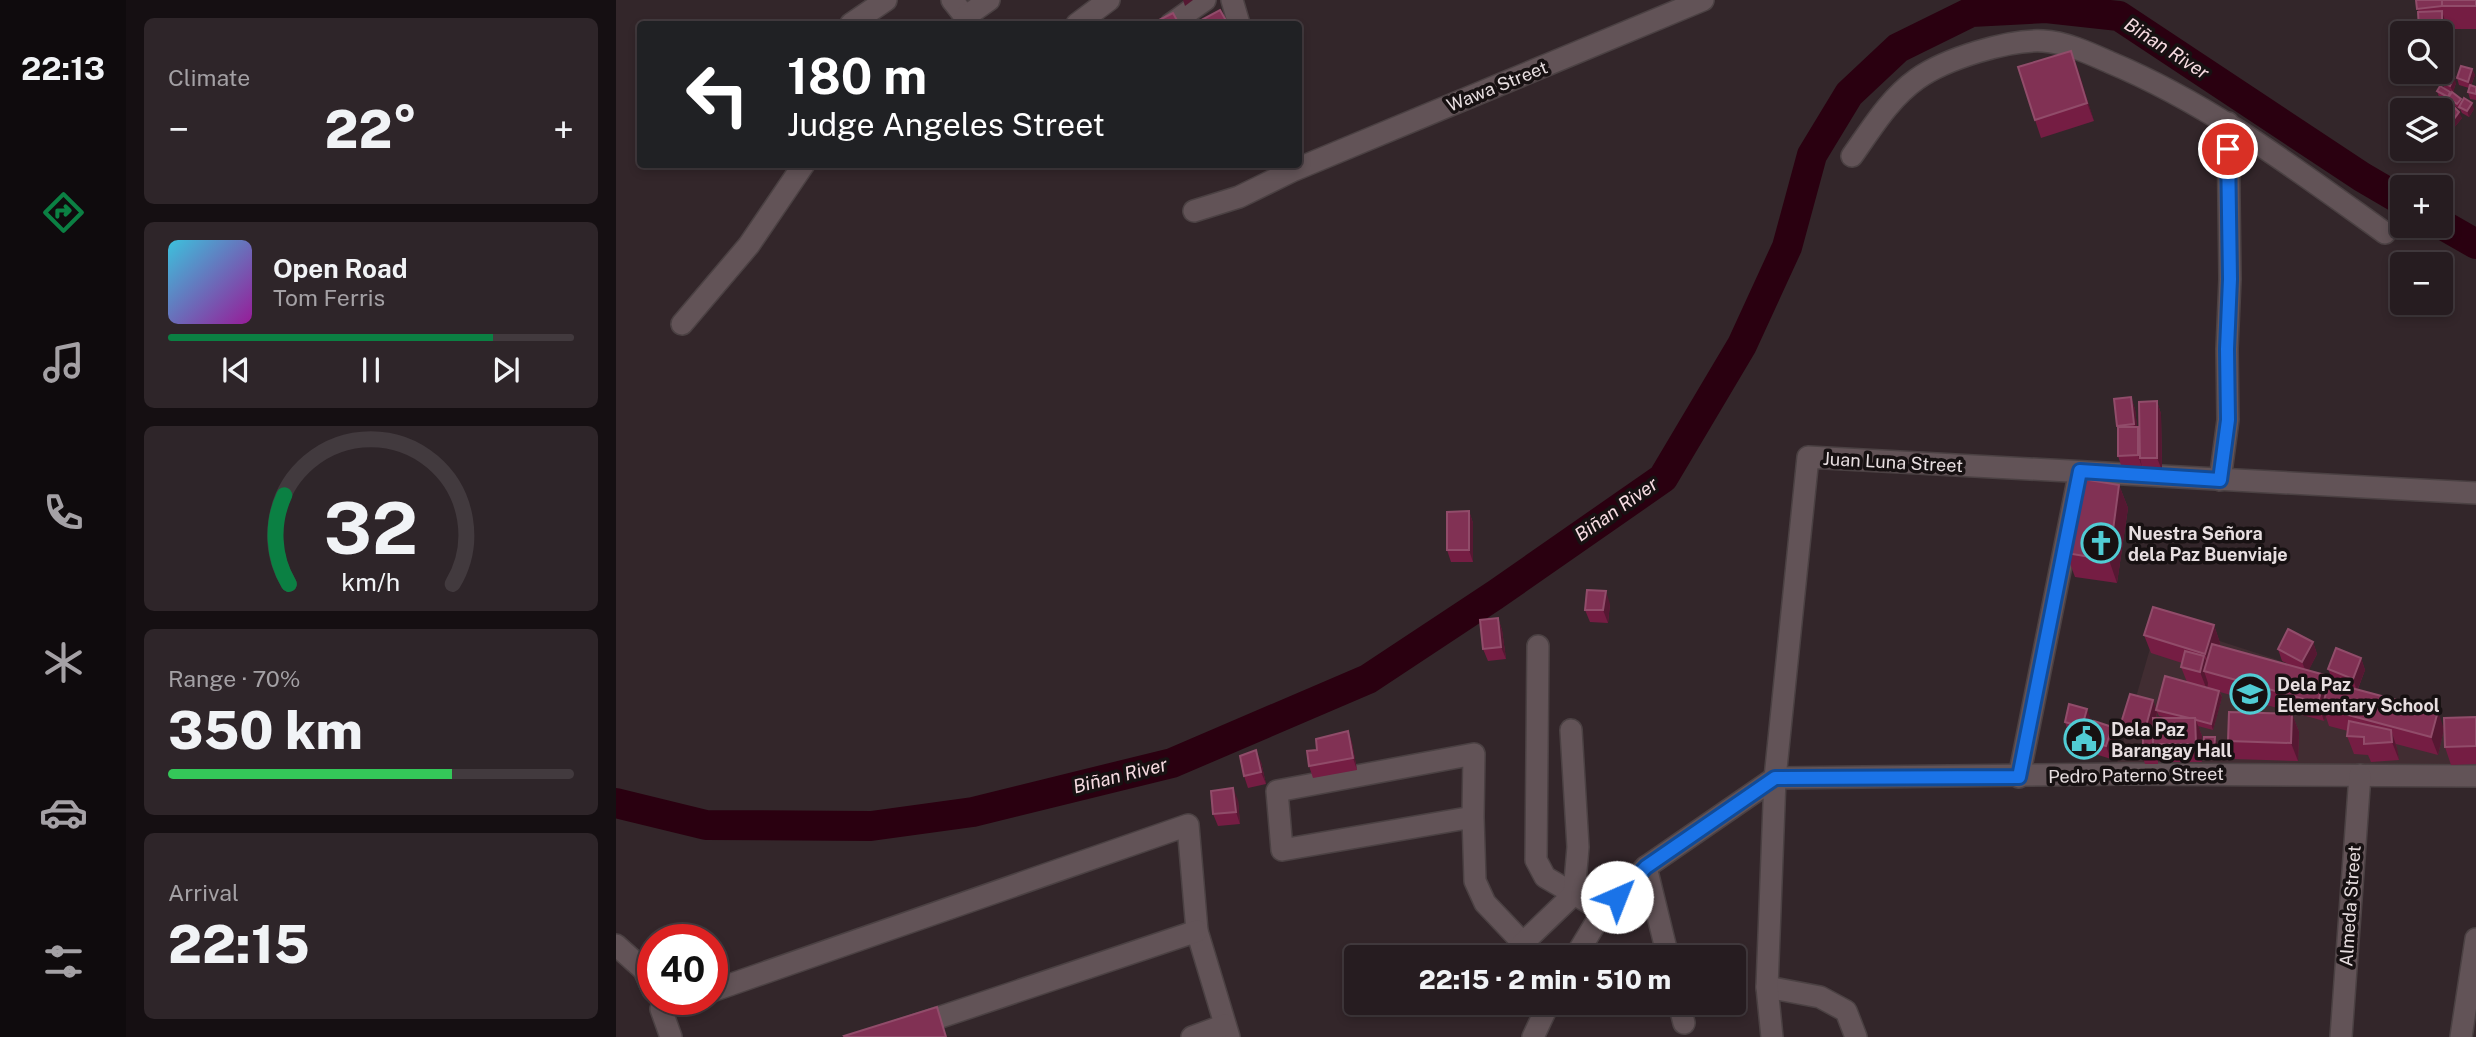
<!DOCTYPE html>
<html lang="en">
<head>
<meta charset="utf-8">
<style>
	:root { --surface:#261c20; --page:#2e2529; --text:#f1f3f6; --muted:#a4a1a5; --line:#423a3e; --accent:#0b8043 }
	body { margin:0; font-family:"Public Sans",sans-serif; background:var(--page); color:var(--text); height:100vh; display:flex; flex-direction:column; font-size:26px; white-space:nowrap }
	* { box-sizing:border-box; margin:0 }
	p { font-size:23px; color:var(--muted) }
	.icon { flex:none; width:38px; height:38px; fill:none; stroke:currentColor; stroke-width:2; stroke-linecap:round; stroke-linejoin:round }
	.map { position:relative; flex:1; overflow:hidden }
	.details { display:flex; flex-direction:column; gap:18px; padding:18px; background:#150f12; width:490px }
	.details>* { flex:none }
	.banner { position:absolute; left:21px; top:21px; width:665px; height:147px; border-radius:7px; box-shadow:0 4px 10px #0003,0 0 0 2px var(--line); background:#202124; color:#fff; overflow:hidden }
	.tools { position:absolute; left:1774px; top:21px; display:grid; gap:14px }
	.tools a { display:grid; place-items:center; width:63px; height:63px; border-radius:7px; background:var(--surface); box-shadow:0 4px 10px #0003,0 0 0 2px var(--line); font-size:35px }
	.speed { position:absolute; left:21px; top:924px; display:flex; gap:14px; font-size:35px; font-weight:700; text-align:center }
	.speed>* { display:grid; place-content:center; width:91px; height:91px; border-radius:50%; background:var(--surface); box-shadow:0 4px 10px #0003,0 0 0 2px var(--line); line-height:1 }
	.speed .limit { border:10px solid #d22; background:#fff; color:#111 }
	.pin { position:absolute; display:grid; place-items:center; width:60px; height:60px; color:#fff; margin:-30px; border:4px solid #fff; border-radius:50%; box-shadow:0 2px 7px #0007 }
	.me { position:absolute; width:77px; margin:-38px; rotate:44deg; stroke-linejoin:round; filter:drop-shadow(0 0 5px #0008) }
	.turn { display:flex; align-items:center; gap:24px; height:147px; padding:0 35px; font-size:32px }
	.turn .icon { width:91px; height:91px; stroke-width:2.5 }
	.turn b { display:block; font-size:49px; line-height:60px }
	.big { font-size:52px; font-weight:800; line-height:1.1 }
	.details .tile { flex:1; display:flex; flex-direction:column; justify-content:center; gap:10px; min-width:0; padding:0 24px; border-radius:10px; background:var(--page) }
	.details .dial { align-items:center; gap:0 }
	.dial svg { height:182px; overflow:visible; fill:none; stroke:var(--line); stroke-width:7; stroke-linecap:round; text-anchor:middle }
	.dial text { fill:var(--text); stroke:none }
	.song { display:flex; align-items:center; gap:21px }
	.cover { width:84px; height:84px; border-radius:10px; background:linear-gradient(135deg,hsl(190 70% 55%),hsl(300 70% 35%)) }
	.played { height:7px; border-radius:4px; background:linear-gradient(90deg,var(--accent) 80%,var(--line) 80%) }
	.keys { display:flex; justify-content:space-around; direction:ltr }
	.heat { display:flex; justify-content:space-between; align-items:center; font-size:38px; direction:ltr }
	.charge { height:10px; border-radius:5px; background:linear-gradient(90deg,#34c759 70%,var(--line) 0) }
	.trip { position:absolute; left:728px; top:945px; width:402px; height:70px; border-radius:7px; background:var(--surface); box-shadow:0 4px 10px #0003,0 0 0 2px var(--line); font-weight:800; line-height:70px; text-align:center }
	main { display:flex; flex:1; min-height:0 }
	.tabs { display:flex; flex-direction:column; width:126px; justify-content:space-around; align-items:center; background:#0f0b0d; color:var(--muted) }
	.tabs .icon { width:49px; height:49px }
	.tabs .active { color:var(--accent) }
	.tabs b { font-size:32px; color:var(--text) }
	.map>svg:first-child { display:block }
	.built { fill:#412d32 }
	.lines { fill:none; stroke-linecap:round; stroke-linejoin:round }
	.river { stroke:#2a0010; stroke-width:30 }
	.minor-casing { stroke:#4b4143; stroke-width:24 }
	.minor { stroke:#625357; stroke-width:21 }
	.wall { fill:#751d43; fill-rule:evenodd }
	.shaded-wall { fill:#551832 }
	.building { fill:#813154; stroke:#914c6a; stroke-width:2 }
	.route-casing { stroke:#114b97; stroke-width:18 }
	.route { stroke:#1a73e8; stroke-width:12 }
	.labels { text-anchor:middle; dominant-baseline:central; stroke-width:7; stroke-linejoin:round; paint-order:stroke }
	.street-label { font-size:18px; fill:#e7dee0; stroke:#171112 }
	.poi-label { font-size:18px; font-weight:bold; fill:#e7dee0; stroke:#171112; text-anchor:start }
	.water-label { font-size:19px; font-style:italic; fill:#f7dce2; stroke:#171112 }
</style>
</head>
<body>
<main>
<nav class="tabs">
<b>22:13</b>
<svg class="icon active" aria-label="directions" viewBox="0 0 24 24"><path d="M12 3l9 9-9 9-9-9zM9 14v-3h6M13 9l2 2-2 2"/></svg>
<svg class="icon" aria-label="music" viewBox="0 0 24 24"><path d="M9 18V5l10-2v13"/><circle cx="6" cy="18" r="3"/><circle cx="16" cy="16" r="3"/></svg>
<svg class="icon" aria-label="phone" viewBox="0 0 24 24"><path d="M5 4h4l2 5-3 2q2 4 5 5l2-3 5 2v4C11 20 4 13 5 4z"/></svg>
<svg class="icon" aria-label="climate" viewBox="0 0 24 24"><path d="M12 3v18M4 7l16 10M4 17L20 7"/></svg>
<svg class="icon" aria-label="car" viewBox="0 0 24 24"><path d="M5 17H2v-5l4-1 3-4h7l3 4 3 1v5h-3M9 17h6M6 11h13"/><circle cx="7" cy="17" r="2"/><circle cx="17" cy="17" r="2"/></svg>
<svg class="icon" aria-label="filters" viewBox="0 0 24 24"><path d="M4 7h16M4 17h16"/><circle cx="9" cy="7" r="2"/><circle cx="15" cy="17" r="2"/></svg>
</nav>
<section class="details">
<div class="tile"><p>Climate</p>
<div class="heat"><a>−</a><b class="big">22°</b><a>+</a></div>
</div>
<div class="tile">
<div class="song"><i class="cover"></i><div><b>Open Road</b><p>Tom Ferris</p></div></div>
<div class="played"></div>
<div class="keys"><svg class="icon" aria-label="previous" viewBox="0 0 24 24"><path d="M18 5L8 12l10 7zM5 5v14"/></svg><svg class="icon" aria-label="pause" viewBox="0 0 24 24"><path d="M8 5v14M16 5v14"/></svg><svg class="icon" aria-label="next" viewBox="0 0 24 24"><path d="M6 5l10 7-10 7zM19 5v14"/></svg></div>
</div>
<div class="tile dial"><svg viewBox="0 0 100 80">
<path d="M14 69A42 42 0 1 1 86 69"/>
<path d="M14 69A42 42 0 0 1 12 30" stroke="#0b8043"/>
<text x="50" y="56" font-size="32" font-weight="700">32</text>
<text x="50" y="72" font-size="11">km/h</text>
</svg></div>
<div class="tile"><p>Range · 70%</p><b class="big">350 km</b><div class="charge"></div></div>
<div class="tile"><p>Arrival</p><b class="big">22:15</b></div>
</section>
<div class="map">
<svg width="1860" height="1037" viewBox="0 0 1860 1037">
	<rect width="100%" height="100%" fill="#33262a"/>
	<polygon class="built" points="1542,621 1659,659 1837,730 1860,730 1860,766 1501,763"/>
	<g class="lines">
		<g class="river">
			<polyline points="1825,224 1860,244"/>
			<polyline points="0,803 90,825 255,826 357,812 556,763 752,679 879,595 1047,478 1126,345 1171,247 1196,155 1233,94 1282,48 1355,12 1430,8 1503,16 1746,177 1787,201"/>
		</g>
		<g class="minor-casing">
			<g id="minor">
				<polyline points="336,0 355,24"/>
				<polyline points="616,0 623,24"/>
				<polyline points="349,17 373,0"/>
				<polyline points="235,24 270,0"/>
				<polyline points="461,24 493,0"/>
				<polyline points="555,24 589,0"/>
				<path d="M1236,156C1256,128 1273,99 1301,79C1329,59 1393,39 1427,41C1449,42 1473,53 1493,62C1594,104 1681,170 1769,233"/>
				<polyline points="578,211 623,197 676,171 1087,0"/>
				<polyline points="66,324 133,245 188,164"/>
				<polyline points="1604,480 1612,420 1611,349 1614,279 1612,123"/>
				<polyline points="922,646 920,860 929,877 987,911"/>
				<polyline points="1403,777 1462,480"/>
				<polyline points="857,817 666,850 661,791 858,754 857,817 859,881 869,903 907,943"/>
				<polyline points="1030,867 1052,957"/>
				<polyline points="0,945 28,970 37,990"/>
				<polyline points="897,957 907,943 958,894 962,847 955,730"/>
				<polyline points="959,957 987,911 1030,867 1159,778 1509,774 1860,776"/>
				<polyline points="1151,987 1204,997 1230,1011 1240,1037"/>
				<polyline points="96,991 572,825 581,931 613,1037"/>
				<polyline points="1063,1003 1068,1023"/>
				<polyline points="55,1037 45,1009 72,999"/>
				<polyline points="265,1037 581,931"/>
				<polyline points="576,1037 609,1025"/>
				<polyline points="917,1037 933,1003"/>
				<polyline points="1156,1037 1151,987 1159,778 1192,457 1860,493"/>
				<polyline points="1725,1037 1744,775"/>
				<polyline points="1845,1037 1860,939"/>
			</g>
		</g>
		<use href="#minor" class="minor"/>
	</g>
	<g class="wall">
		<polygon points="1860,0 1860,29 1834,29 1830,19 1828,19 1830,24 1831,40 1825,40 1825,33 1804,33 1803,29 1803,12 1801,9"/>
		<polygon points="1455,51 1478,121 1425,138 1419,120"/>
		<polygon points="1856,69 1859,75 1855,86 1860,87 1860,100 1854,99 1852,92 1853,88 1843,85 1841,78"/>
		<polygon points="1826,82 1840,83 1837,92 1828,88"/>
		<polygon points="1821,91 1835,94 1858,109 1853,117 1846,113 1844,109 1844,110 1834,102 1823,97"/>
		<polygon points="1817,102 1836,111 1846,118 1837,129 1832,125 1830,119 1832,117 1825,113 1825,110 1822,110 1819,109"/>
		<polygon points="1515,397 1519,409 1521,427 1523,432 1541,401 1545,414 1546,470 1528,470 1526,465 1526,467 1506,468 1502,456 1502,427 1498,399"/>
		<polygon points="1503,485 1512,508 1501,583 1459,577 1450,553"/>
		<polygon points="853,511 857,523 857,562 835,562 831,550"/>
		<polygon points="994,604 992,623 974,622 969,610"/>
		<polygon points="882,618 886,630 890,659 872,661 867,649"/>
		<path d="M1598,625L1604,643V646L1676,666L1666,661L1662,649L1697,642L1701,654L1692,671L1709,675L1712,683L1729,686L1717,681L1712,669L1745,658L1749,670L1742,689L1828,728L1860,717V764L1835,765L1829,747L1828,729L1822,755L1780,744L1783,760L1755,762L1752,755L1738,754L1731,736L1732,731L1713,726L1710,717L1708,721L1604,692L1606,697L1597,730L1582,726L1586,736V762H1544L1542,758V764H1529L1527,758V740L1510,735L1505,723L1537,700L1540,710L1571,682L1565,667L1566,663L1535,653L1528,635ZM1541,712L1543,716L1552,718H1540Z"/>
		<polygon points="1676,714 1683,732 1682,761 1618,759 1612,741"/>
		<polygon points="1449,722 1496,727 1501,739 1495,759 1476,753 1475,750 1457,746"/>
		<polygon points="732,731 736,743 741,770 697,778 693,766"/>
		<polygon points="1601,743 1600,759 1589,759 1587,753"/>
		<polygon points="645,762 650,784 632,788 628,776"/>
		<polygon points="622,800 624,824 602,826 597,814"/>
	</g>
	<g class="shaded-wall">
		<polygon points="567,0 577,0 569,6"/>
		<polygon points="1826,11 1830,24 1831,40 1826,28"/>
		<polygon points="1455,51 1462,69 1478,121 1471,103"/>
		<polygon points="1856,69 1859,75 1854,88 1852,82"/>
		<polygon points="1838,77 1840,83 1837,92 1834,86"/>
		<polygon points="1856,103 1858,109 1853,117 1851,111"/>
		<polygon points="1834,105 1836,112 1833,117 1830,111"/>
		<polygon points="1843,112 1846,118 1837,129 1835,123"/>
		<polygon points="1515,397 1519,409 1522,434 1522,427 1526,439 1524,458 1526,467 1522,455 1522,435 1518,424"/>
		<polygon points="1541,401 1545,414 1546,470 1541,458"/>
		<polygon points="1503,485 1512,508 1501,583 1493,560"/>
		<polygon points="853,511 857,523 857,562 853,550"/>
		<polygon points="990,591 994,604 992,623 987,610"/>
		<polygon points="882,618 886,630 890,659 885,647"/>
		<polygon points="1598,625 1604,643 1596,672 1589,654"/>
		<polygon points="1697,642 1701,654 1691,674 1686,662"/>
		<polygon points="1588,656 1595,673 1588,671 1592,683 1591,690 1584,672"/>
		<polygon points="1745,658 1749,670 1741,691 1737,679"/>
		<polygon points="1709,675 1716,693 1706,708 1710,717 1708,721 1702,703"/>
		<polygon points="1603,691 1606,697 1597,730 1595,724"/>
		<polygon points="1537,700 1541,712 1533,742 1529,730"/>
		<polygon points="1471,709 1480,733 1472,741 1475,751 1466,727"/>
		<polygon points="1822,711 1828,729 1822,755 1815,737"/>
		<polygon points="1676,714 1683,732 1682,761 1675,743"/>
		<polygon points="1579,718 1586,736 1586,762 1580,744"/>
		<polygon points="1496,727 1501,739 1495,759 1490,746"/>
		<polygon points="1775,730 1781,748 1783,760 1776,742"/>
		<polygon points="732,731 736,743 741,770 737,758"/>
		<polygon points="1599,737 1601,743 1600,759 1598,753"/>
		<polygon points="640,750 645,762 650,784 645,772"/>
		<polygon points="617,788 622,800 624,824 620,812"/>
	</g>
	<g class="building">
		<polygon points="1800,0 1826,0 1827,6 1801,9"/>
		<rect x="1826" y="0" width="34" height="6"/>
		<polygon points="604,10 612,24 578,24"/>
		<polygon points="1826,11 1826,28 1803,29 1802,12"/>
		<polygon points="557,13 563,24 535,24"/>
		<polygon points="1455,51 1471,103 1419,120 1402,67"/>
		<polygon points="1845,66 1856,69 1852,82 1841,78"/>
		<polygon points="1829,74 1838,77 1834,86 1826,82"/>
		<polygon points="1854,85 1860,87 1860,94 1852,92"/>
		<polygon points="1824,86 1834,92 1832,97 1821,91"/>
		<polygon points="1836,92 1845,99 1841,104 1832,98"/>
		<polygon points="1821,97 1834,105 1830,111 1817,102"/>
		<polygon points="1848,98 1856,103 1851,111 1843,107"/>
		<polygon points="1839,108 1843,112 1835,123 1830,119"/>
		<polygon points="1515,397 1518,424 1501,426 1498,399"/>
		<polygon points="1541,401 1541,458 1524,458 1523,402"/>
		<polygon points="1502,427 1522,427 1522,455 1502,456"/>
		<polygon points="1461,478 1503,485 1493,560 1450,553"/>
		<polygon points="853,511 853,550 831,550 831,512"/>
		<polygon points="971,590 990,591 987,610 969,610"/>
		<polygon points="1537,607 1598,625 1589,654 1528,635"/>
		<polygon points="882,618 885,647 867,649 864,620"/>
		<polygon points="1672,629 1697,642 1686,662 1662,649"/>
		<polygon points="1596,644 1709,675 1702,703 1588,671"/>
		<polygon points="1720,648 1745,658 1737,679 1712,669"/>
		<polygon points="1569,651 1588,656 1584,672 1565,667"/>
		<polygon points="1549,676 1603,691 1595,724 1580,720 1579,718 1573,718 1540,710"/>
		<polygon points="1713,682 1822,711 1815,737 1706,708"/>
		<polygon points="1514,694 1537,700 1529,730 1505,723"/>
		<polygon points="1453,704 1471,709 1466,727 1449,722"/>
		<polygon points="1613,712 1676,714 1675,743 1612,741"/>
		<polygon points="1860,717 1860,746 1829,747 1828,718"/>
		<polygon points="1537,718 1579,718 1580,744 1537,744"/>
		<polygon points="1478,721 1496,727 1490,746 1472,741"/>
		<polygon points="1733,721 1775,730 1776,742 1748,744 1748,737 1731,736"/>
		<polygon points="732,731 737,758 693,766 691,751 701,750 700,739"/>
		<polygon points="1527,737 1537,737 1537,744 1540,752 1540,758 1527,758"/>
		<polygon points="1588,737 1599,737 1598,753 1587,753"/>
		<polygon points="640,750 645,772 628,776 624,756"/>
		<polygon points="617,788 620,812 597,814 595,791"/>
		<polygon points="321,1007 330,1037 229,1037 228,1036"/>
	</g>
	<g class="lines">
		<g class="route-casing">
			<polyline id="route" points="1001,897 1030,867 1159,778 1403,777 1464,471 1604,480 1612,420 1611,349 1614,279 1612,149"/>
		</g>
		<use href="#route" class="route"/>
	</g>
	<defs>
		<g id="church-ring" transform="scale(2.0125)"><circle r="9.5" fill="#171112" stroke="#51ccd4" stroke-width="1.5"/><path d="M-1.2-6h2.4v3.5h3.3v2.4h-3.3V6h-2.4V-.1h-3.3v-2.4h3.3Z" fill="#51ccd4"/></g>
		<g id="school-ring" transform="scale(2.0125)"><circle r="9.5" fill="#171112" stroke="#51ccd4" stroke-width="1.5"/><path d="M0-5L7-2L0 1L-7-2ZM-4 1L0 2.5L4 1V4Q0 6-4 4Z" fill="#51ccd4"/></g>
		<g id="civic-ring" transform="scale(2.0125)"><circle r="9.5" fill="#171112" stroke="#51ccd4" stroke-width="1.5"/><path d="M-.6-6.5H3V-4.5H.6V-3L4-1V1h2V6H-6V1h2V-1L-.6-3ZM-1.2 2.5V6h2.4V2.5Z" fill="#51ccd4"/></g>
	</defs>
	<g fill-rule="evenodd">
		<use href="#church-ring" x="1485" y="543"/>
		<use href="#school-ring" x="1634" y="694"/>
		<use href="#civic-ring" x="1468" y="739"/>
	</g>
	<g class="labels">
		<g class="street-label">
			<text transform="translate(881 86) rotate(-22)">Wawa Street</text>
			<text transform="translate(1277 462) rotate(3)">Juan Luna Street</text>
			<text transform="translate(1520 775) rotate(-1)">Pedro Paterno Street</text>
			<text transform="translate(1734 906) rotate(-86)">Almeda Street</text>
		</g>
		<g class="poi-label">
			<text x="1512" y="533">Nuestra Señora<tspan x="1512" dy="21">dela Paz Buenviaje</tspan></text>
			<text x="1661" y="684">Dela Paz<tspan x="1661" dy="21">Elementary School</tspan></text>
			<text x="1495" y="729">Dela Paz<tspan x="1495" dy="21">Barangay Hall</tspan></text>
		</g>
		<g class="water-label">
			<text transform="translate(1551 48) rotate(33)">Biñan River</text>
			<text transform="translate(1000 509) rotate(-35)">Biñan River</text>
			<text transform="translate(504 775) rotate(-14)">Biñan River</text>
		</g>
	</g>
</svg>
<div class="tools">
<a><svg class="icon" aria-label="search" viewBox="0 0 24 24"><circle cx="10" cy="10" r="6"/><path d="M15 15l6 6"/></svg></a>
<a><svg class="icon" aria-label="layers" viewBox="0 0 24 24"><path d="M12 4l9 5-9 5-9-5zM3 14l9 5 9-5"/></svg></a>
<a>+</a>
<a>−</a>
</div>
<div class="speed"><div class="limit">40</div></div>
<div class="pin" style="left:1612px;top:149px;background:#d93025"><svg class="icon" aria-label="arrive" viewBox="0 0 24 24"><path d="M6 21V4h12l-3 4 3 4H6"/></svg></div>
<svg class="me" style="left:1001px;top:897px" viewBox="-20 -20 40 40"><circle r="19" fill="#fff"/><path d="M0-13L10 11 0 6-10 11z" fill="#1a73e8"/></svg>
<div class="trip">22:15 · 2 min · 510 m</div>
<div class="banner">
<div class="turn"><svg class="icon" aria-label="left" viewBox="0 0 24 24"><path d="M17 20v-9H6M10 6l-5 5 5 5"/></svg><div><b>180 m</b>Judge Angeles Street</div></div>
</div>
</div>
</main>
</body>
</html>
